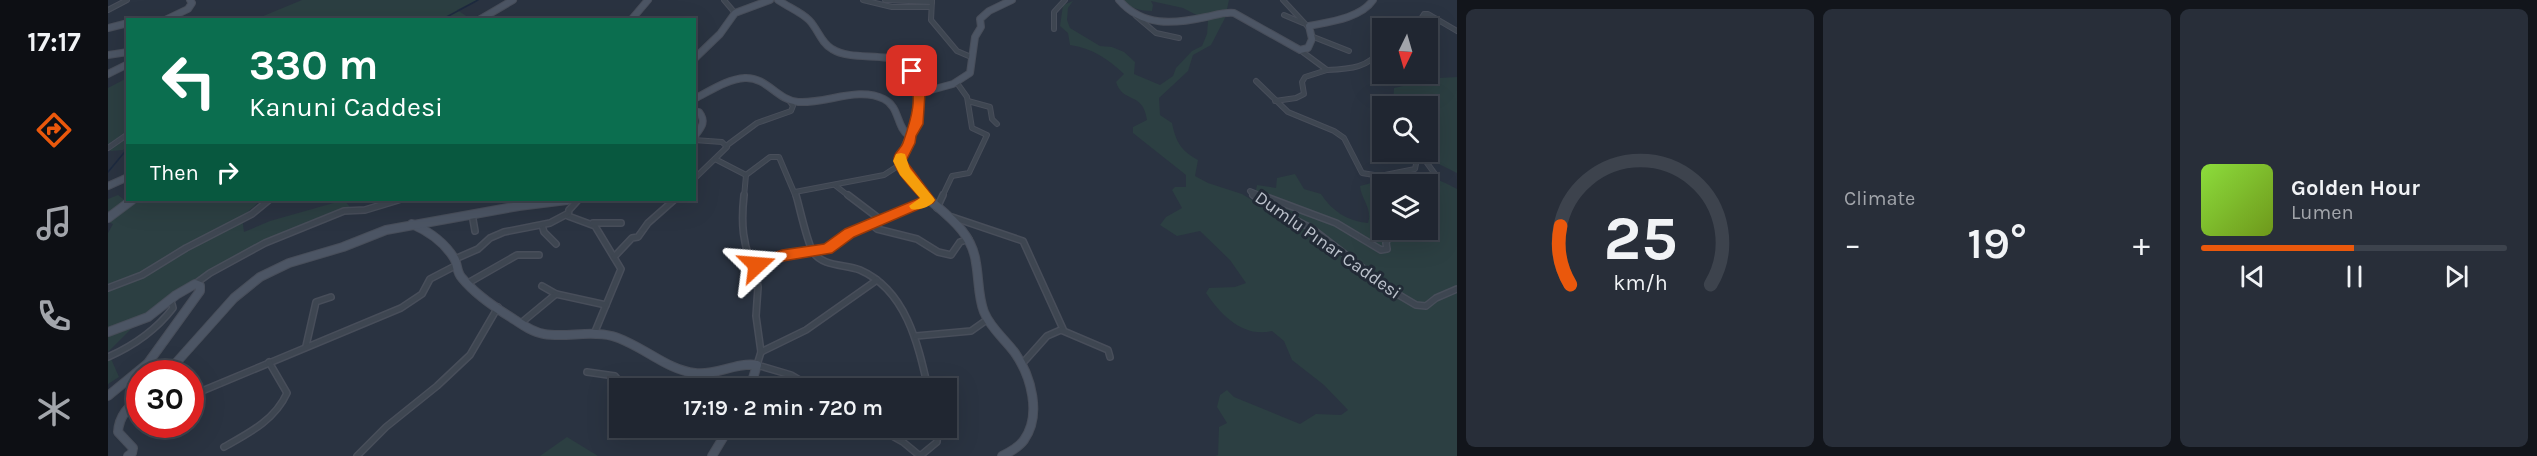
<!DOCTYPE html>
<html lang="en">
<head>
<meta charset="utf-8">
<style>
	:root { --surface:#202631; --page:#282e39; --text:#f1f3f6; --muted:#a2a5ab; --line:#3d434d; --accent:#ea580c }
	body { margin:0; font-family:Karla,sans-serif; background:var(--page); color:var(--text); height:100vh; display:flex; flex-direction:column; font-size:22px; white-space:nowrap }
	* { box-sizing:border-box; margin:0 }
	p { font-size:20px; color:var(--muted) }
	.icon { flex:none; width:33px; height:33px; fill:none; stroke:currentColor; stroke-width:2; stroke-linecap:round; stroke-linejoin:round }
	.map { position:relative; flex:1; overflow:hidden }
	.details { display:flex; flex-direction:column; gap:9px; padding:9px; background:#12151b; width:1080px }
	.details>* { flex:none }
	.banner { position:absolute; left:18px; top:18px; width:570px; height:183px; border-radius:0px; box-shadow:0 6px 24px #0002,0 0 0 2px var(--line); background:#0b6e4f; color:#fff; overflow:hidden }
	.needle { width:39px; rotate:185deg }
	.buttons { position:absolute; left:1264px; top:18px; display:grid; gap:12px }
	.buttons a { display:grid; place-items:center; width:66px; height:66px; border-radius:0px; background:var(--surface); box-shadow:0 6px 24px #0002,0 0 0 2px var(--line); font-size:30px }
	.speed { position:absolute; left:18px; top:360px; display:flex; gap:12px; font-size:30px; font-weight:700; text-align:center }
	.speed>* { display:grid; place-content:center; width:78px; height:78px; border-radius:50%; background:var(--surface); box-shadow:0 6px 24px #0002,0 0 0 2px var(--line); line-height:1 }
	.speed .limit { border:9px solid #d22; background:#fff; color:#111 }
	.pin { position:absolute; display:grid; place-items:center; width:51px; height:51px; color:#fff; margin:-26px; border-radius:12px; box-shadow:0 3px 9px #0006 }
	.me { position:absolute; width:66px; margin:-33px; rotate:71deg; stroke-linejoin:round; filter:drop-shadow(0 0 4px #0008) }
	.turn { display:flex; align-items:center; gap:21px; height:126px; padding:0 24px; font-size:27px }
	.turn .icon { width:78px; height:78px; stroke-width:2.5 }
	.turn b { display:block; font-size:42px; line-height:51px }
	.then { display:flex; align-items:center; height:57px; padding:0 24px; background:#0003; gap:12px; font-size:22px }
	.big { font-size:45px; font-weight:600; line-height:1.1 }
	.details .tile { flex:1; display:flex; flex-direction:column; justify-content:center; gap:9px; min-width:0; padding:0 21px; border-radius:9px; background:var(--page) }
	.details .dial { align-items:center; gap:0 }
	.dial svg { height:156px; overflow:visible; fill:none; stroke:var(--line); stroke-width:7; stroke-linecap:round; text-anchor:middle }
	.dial text { fill:var(--text); stroke:none }
	.song { display:flex; align-items:center; gap:18px }
	.cover { width:72px; height:72px; border-radius:9px; background:linear-gradient(135deg,hsl(90 70% 55%),hsl(80 70% 35%)) }
	.played { height:6px; border-radius:3px; background:linear-gradient(90deg,var(--accent) 50%,var(--line) 50%) }
	.keys { display:flex; justify-content:space-around; direction:ltr }
	.heat { display:flex; justify-content:space-between; align-items:center; font-size:33px; direction:ltr }
	.details .tiles { flex:1; display:grid; gap:9px; grid-template-columns:repeat(3,1fr) }
	.trip { position:absolute; left:501px; top:378px; width:348px; height:60px; border-radius:0px; background:var(--surface); box-shadow:0 6px 24px #0002,0 0 0 2px var(--line); font-weight:600; line-height:60px; text-align:center }
	main { display:flex; flex:1; min-height:0 }
	.tab-bar { display:flex; flex-direction:column; width:108px; justify-content:space-around; align-items:center; background:#0d0f14; color:var(--muted) }
	.tab-bar .icon { width:42px; height:42px }
	.tab-bar .current { color:var(--accent) }
	.tab-bar b { font-size:27px; color:var(--text) }
	.map>svg:first-child { display:block }
	.green { fill:#2c3f42; fill-rule:evenodd }
	.lines { fill:none; stroke-linecap:round; stroke-linejoin:round }
	.stream { stroke:#1d2a3f; stroke-width:1.5 }
	.street-far1-casing { stroke:#484e5a; stroke-width:6 }
	.street-casing { stroke:#484e5a; stroke-width:8 }
	.secondary-far1-casing { stroke:#484e5a; stroke-width:8 }
	.secondary-casing { stroke:#484e5a; stroke-width:10 }
	.street-far1 { stroke:#3e4651; stroke-width:4 }
	.street { stroke:#3e4651; stroke-width:5 }
	.secondary-far1 { stroke:#4c5564; stroke-width:6 }
	.secondary { stroke:#4c5564; stroke-width:8 }
	.route { fill:#ea580c; stroke:#983908; stroke-width:1.5 }
	.slow { fill:#f59e0b }
	.labels { text-anchor:middle; dominant-baseline:central; stroke-width:6; stroke-linejoin:round; paint-order:stroke }
	.street-label { font-size:18px; fill:#bbc1cb; stroke:#222a36 }
</style>
</head>
<body>
<main>
<nav class="tab-bar">
<b>17:17</b>
<svg class="icon current" aria-label="directions" viewBox="0 0 24 24"><path d="M12 3l9 9-9 9-9-9zM9 14v-3h6M13 9l2 2-2 2"/></svg>
<svg class="icon" aria-label="music" viewBox="0 0 24 24"><path d="M9 18V5l10-2v13"/><circle cx="6" cy="18" r="3"/><circle cx="16" cy="16" r="3"/></svg>
<svg class="icon" aria-label="phone" viewBox="0 0 24 24"><path d="M5 4h4l2 5-3 2q2 4 5 5l2-3 5 2v4C11 20 4 13 5 4z"/></svg>
<svg class="icon" aria-label="climate" viewBox="0 0 24 24"><path d="M12 3v18M4 7l16 10M4 17L20 7"/></svg>
</nav>
<div class="map">
<svg width="1349" height="456" viewBox="0 0 1349 456">
	<rect width="100%" height="100%" fill="#2a3341"/>
	<g class="green">
		<polygon points="194,0 369,0 349,10 363,19 148,19"/>
		<path d="M1014,0H1121L1117,18L1103,45L1085,55L1080,71L1051,98L1052,115L1064,123C1068,142 1073,151 1090,160L1087,176L1100,183L1134,194L1157,208L1147,195L1149,185L1168,188L1169,178L1187,174L1196,189L1213,194C1224,211 1239,221 1260,223C1265,209 1253,199 1252,186C1290,176 1312,167 1349,189V456H1107L1110,455L1111,427L1119,423L1109,407L1112,395L1119,390L1126,397L1192,424L1208,414L1233,415L1240,410L1216,385L1184,360L1176,341L1164,331C1135,338 1113,315 1098,293L1101,288L1127,287L1138,283L1122,260L1092,231L1069,236L1052,225L1058,217L1074,208L1064,190L1067,187H1078V175L1025,133V127L1039,120C1035,91 1015,104 1008,82L1016,74C1000,59 984,48 962,45L960,33L952,26L955,5L965,1L960,8L959,20L962,28L992,46L1004,47L1016,52L1027,62L1026,74L1052,85L1065,76L1068,68L1084,51L1094,46L1099,34L1100,21L1075,8L1043,1L1045,5L1044,11C1034,11 1020,8 1014,0ZM1275,184H1320V230H1275Z"/>
		<polygon points="1349,77 1349,173 1315,156 1311,152 1320,152 1320,106 1285,106 1286,88 1331,78"/>
		<polygon points="19,78 19,146 15,150 3,151 0,149 0,88"/>
		<polygon points="10,195 22,204 29,200 153,200 134,217 136,232 162,221 236,200 242,207 182,231 102,273 45,307 0,352 11,377 0,384 0,233 5,224 0,222 0,199"/>
		<polygon points="459,437 490,456 432,456"/>
	</g>
	<g class="lines">
		<g class="stream">
			<polyline points="333,20 370,0"/>
			<polyline points="0,172 20,148"/>
		</g>
		<g class="street-far1-casing">
			<g id="street-far1">
				<polyline points="616,0 627,13"/>
				<polyline points="755,0 784,7 823,7"/>
				<polyline points="777,0 824,2"/>
				<polyline points="824,0 823,20 849,51 863,57"/>
				<polyline points="1175,0 1201,28"/>
				<polyline points="0,10 19,0"/>
				<polyline points="1176,15 1195,23"/>
				<polyline points="1028,16 1048,33 1071,38"/>
				<polyline points="1307,28 1316,14 1320,14 1349,31"/>
				<polyline points="946,29 946,12 957,0"/>
				<polyline points="1203,36 1241,51"/>
				<path d="M1219,70C1243,69 1260,68 1275,48"/>
				<polyline points="1148,81 1180,112 1226,131 1236,138 1254,173 1272,176 1307,169 1308,164 1304,152"/>
				<polyline points="860,101 882,107 884,119 889,124"/>
				<polyline points="1167,101 1188,98 1196,94 1194,82 1197,77 1219,70 1192,50"/>
				<polyline points="586,140 614,142 619,147 586,179"/>
				<polyline points="618,146 649,123 683,111 685,106 681,100"/>
				<polyline points="0,148 20,134"/>
				<polyline points="1311,152 1327,174 1314,184"/>
				<polyline points="607,159 638,175"/>
				<polyline points="728,186 742,197"/>
				<polyline points="687,192 776,175 793,164"/>
				<polyline points="636,197 638,175 662,157 671,157 688,197"/>
				<polyline points="834,197 844,176 861,173 879,135 864,128 859,97 849,83"/>
				<polyline points="1147,197 1142,191 1157,197"/>
			</g>
		</g>
		<g class="street-casing">
			<g id="street">
				<path d="M636,195C633,222 634,246 647,270"/>
				<path d="M688,195C692,209 699,242 705,252C715,267 737,264 752,270C798,290 810,344 820,388"/>
				<polyline points="740,195 773,220 764,225 769,229 809,239 830,252 843,255 852,242 861,239"/>
				<polyline points="1145,195 1162,207 1203,228 1286,292 1308,305 1318,306 1328,298 1349,289"/>
				<polyline points="1153,195 1228,223 1273,250 1279,249 1278,243 1283,230"/>
				<polyline points="470,200 461,210 460,216 487,226 513,269 486,334"/>
				<polyline points="829,208 835,195"/>
				<polyline points="364,214 367,231"/>
				<polyline points="844,217 915,241 955,329 939,336 914,364"/>
				<polyline points="485,223 513,223"/>
				<polyline points="434,225 436,232 448,244"/>
				<polyline points="506,257 524,238 530,237 540,223 566,200"/>
				<polyline points="347,259 370,249 382,238 396,232 442,223 459,214"/>
				<polyline points="360,283 409,255 431,255"/>
				<polyline points="87,284 102,273 157,243 236,211 257,210 290,200"/>
				<polyline points="434,286 448,294"/>
				<polyline points="0,288 34,275 78,248 144,214 161,200"/>
				<polyline points="413,323 448,294 498,305"/>
				<polyline points="953,330 1000,350 1002,357"/>
				<polyline points="808,336 863,331 880,319"/>
				<polyline points="198,346 208,302 223,297"/>
				<polyline points="653,352 698,330 769,280"/>
				<path d="M0,357C25,346 48,330 65,308L64,304L59,302"/>
				<polyline points="479,372 507,376 517,388"/>
				<polyline points="573,388 592,374"/>
				<polyline points="705,388 683,375 649,365 653,352 648,316 650,287 647,270 649,265 674,256 719,249 742,233 820,200"/>
				<polyline points="82,396 293,308 314,294 322,279 347,266"/>
				<polyline points="770,428 795,442 812,456"/>
				<path d="M116,447C141,433 167,420 179,393L161,362"/>
				<polyline points="249,456 278,427 329,386 362,355 390,307"/>
				<polyline points="812,456 829,442 830,428"/>
			</g>
		</g>
		<g class="secondary-far1-casing">
			<g id="secondary-far1">
				<path d="M670,0C680,7 693,12 701,20C710,29 713,43 724,49C753,67 810,38 812,97C813,111 811,125 801,136"/>
				<path d="M1011,0C1034,27 1066,24 1098,17C1108,15 1116,12 1126,13L1192,50L1200,48L1204,39L1201,26C1221,22 1253,18 1265,0"/>
				<polyline points="57,20 80,9 84,3 82,0"/>
				<polyline points="371,20 405,0"/>
				<polyline points="523,20 540,0"/>
				<polyline points="0,28 20,23"/>
				<polyline points="0,55 20,52"/>
				<polyline points="586,59 612,34 627,13 662,0"/>
				<polyline points="0,74 20,64"/>
				<polyline points="812,93 845,84 862,73 867,37 873,27 872,19 881,11 904,0"/>
				<path d="M586,99C602,91 619,79 637,78C659,77 669,100 690,102C718,104 750,86 776,99C792,107 788,127 801,136"/>
				<path d="M586,112H591C599,122 593,128 586,137"/>
				<path d="M801,136C799,144 793,151 792,160C792,173 809,188 818,197"/>
				<polyline points="0,186 20,177"/>
			</g>
		</g>
		<g class="secondary-casing">
			<g id="secondary">
				<path d="M816,195C838,215 864,231 868,263C871,279 870,297 876,312C883,329 897,339 907,353C923,376 934,415 916,440C911,447 902,452 894,456"/>
				<polyline points="0,218 24,200"/>
				<path d="M304,224C320,231 336,242 346,258C350,264 348,272 354,278C367,294 386,307 404,318C413,324 424,332 436,334C458,338 481,330 504,336C533,344 558,370 587,373C608,376 627,362 649,365L642,388"/>
				<polyline points="0,332 40,317 68,295 87,284 92,286 92,291 40,363 0,396"/>
				<polyline points="58,374 126,298 152,277 181,263 235,247 278,230 411,206 459,200"/>
				<path d="M20,456L24,453L25,448L10,432C11,416 20,407 32,397"/>
				<polyline points="604,456 621,428"/>
			</g>
		</g>
		<use href="#street-far1" class="street-far1"/>
		<use href="#street" class="street"/>
		<use href="#secondary-far1" class="secondary-far1"/>
		<use href="#secondary" class="secondary"/>
	</g>
	<path class="route" d="M804,67L808,68L816,81L817,93L815,124L808,136L807,143L798,161L825,197L827,200L825,203L746,237L724,253L675,261L649,270L644,269L642,265L644,261L674,250L716,244L737,229L812,198C804,188 786,172 786,159C786,152 793,149 795,143C803,120 812,94 798,71Z"/>
	<path class="slow" d="M793,153L797,154L802,169L825,197L827,200C823,207 810,211 803,209L801,206L812,198L792,175L785,161L788,154Z"/>
	<g class="labels">
		<g class="street-label">
			<text transform="translate(1220 245) rotate(35)">Dumlu Pınar Caddesi</text>
		</g>
	</g>
</svg>
<div class="buttons">
<a><svg class="needle" viewBox="-14 -14 28 28"><path d="M0-13l5 13h-10z" fill="#e53935"/><path d="M0 13l5-13h-10z" fill="#a2a5ab"/></svg></a>
<a><svg class="icon" aria-label="search" viewBox="0 0 24 24"><circle cx="10" cy="10" r="6"/><path d="M15 15l6 6"/></svg></a>
<a><svg class="icon" aria-label="layers" viewBox="0 0 24 24"><path d="M12 4l9 5-9 5-9-5zM3 14l9 5 9-5"/></svg></a>
</div>
<div class="speed"><div class="limit">30</div></div>
<div class="pin" style="left:804px;top:71px;background:#d93025"><svg class="icon" aria-label="arrive" viewBox="0 0 24 24"><path d="M6 21V4h12l-3 4 3 4H6"/></svg></div>
<svg class="me" style="left:649px;top:265px" viewBox="-20 -20 40 40"><path d="M0-17L14 15 0 8-14 15z" fill="#ea580c" stroke="#fff" stroke-width="4"/></svg>
<div class="trip">17:19 · 2 min · 720 m</div>
<div class="banner">
<div class="turn"><svg class="icon" aria-label="left" viewBox="0 0 24 24"><path d="M17 20v-9H6M10 6l-5 5 5 5"/></svg><div><b>330 m</b>Kanuni Caddesi</div></div>
<div class="then">Then<svg class="icon" aria-label="right" viewBox="0 0 24 24"><path d="M7 20v-9h11M14 6l5 5-5 5"/></svg></div>
</div>
</div>
<section class="details">
<div class="tiles">
<div class="tile dial"><svg viewBox="0 0 100 80">
<path d="M14 69A42 42 0 1 1 86 69"/>
<path d="M14 69A42 42 0 0 1 9 39" stroke="#ea580c"/>
<text x="50" y="56" font-size="32" font-weight="700">25</text>
<text x="50" y="72" font-size="11">km/h</text>
</svg></div>
<div class="tile"><p>Climate</p>
<div class="heat"><a>−</a><b class="big">19°</b><a>+</a></div>
</div>
<div class="tile">
<div class="song"><i class="cover"></i><div><b>Golden Hour</b><p>Lumen</p></div></div>
<div class="played"></div>
<div class="keys"><svg class="icon" aria-label="previous" viewBox="0 0 24 24"><path d="M18 5L8 12l10 7zM5 5v14"/></svg><svg class="icon" aria-label="pause" viewBox="0 0 24 24"><path d="M8 5v14M16 5v14"/></svg><svg class="icon" aria-label="next" viewBox="0 0 24 24"><path d="M6 5l10 7-10 7zM19 5v14"/></svg></div>
</div>
</div>
</section>
</main>
</body>
</html>
